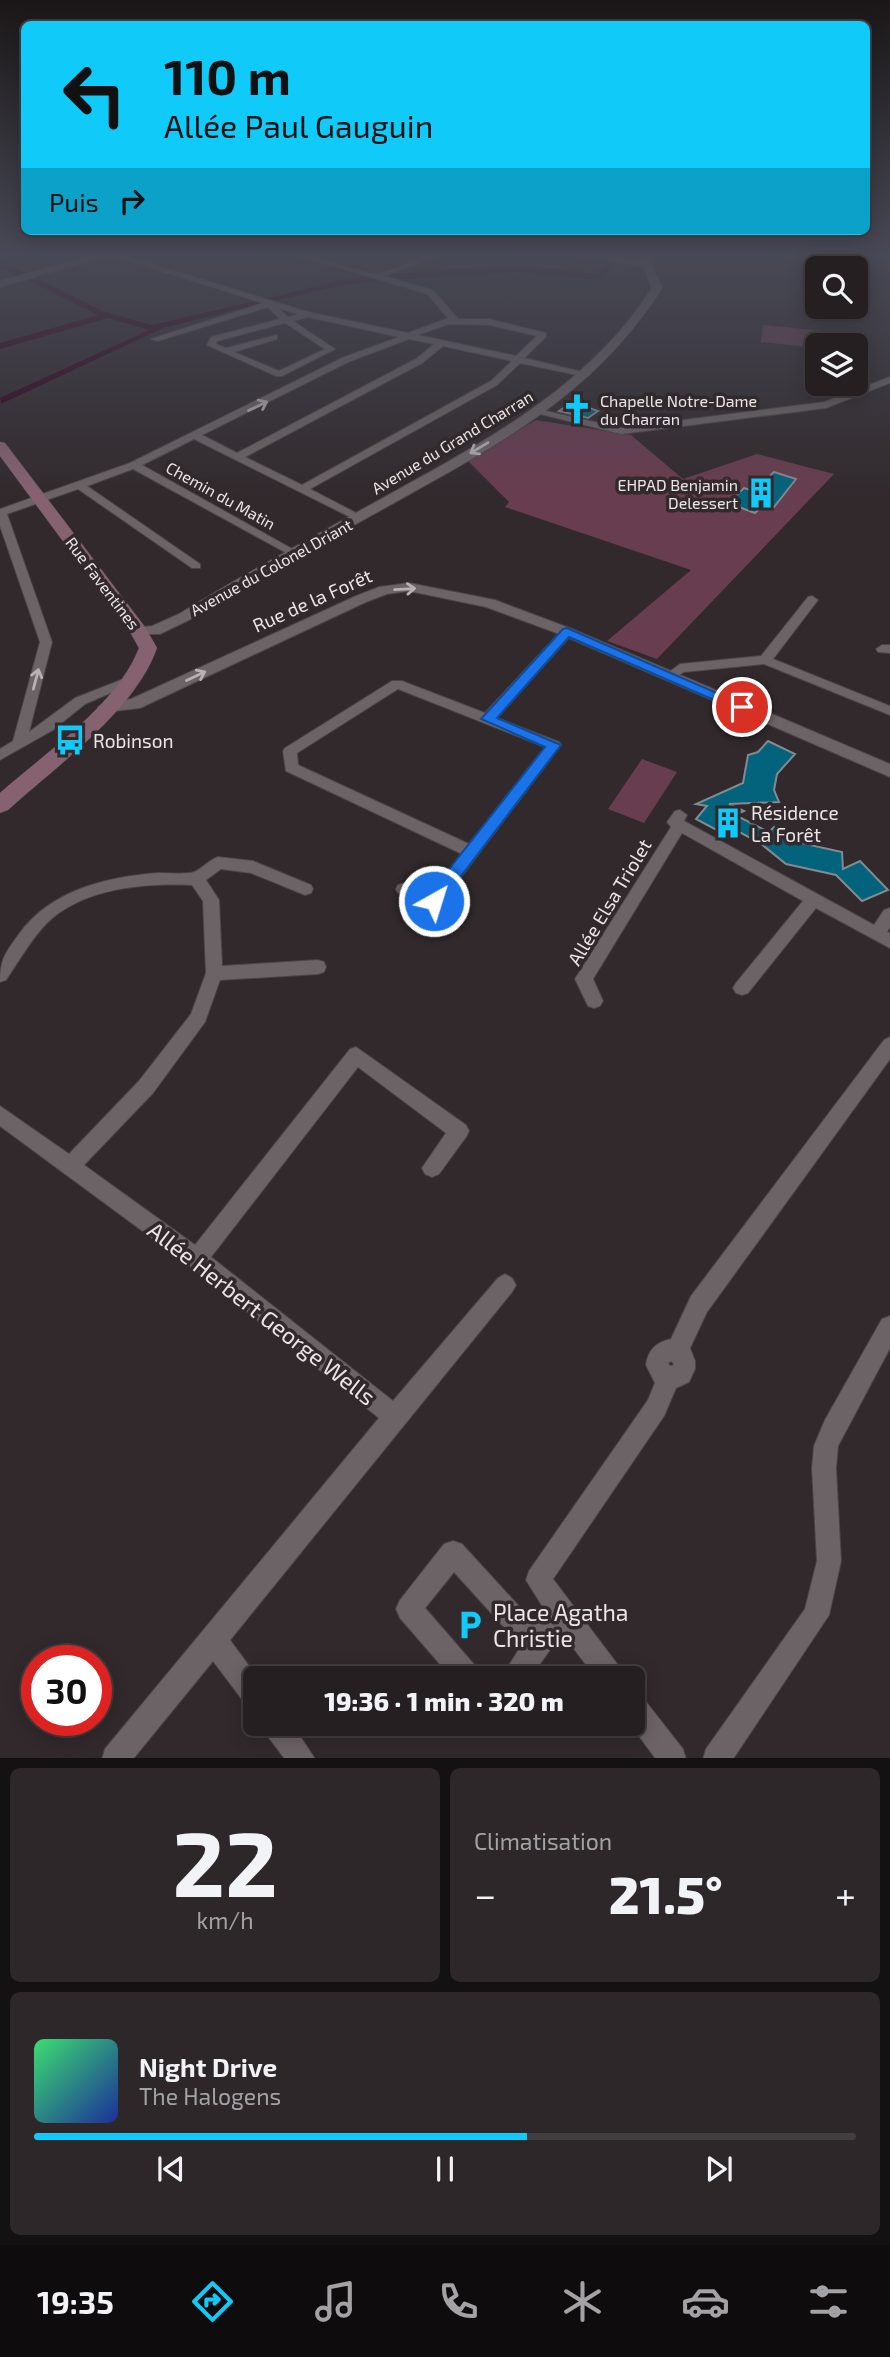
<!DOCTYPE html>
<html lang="fr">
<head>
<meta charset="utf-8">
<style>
	:root { --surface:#251f21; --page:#2d272a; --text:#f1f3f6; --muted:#a3a2a5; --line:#423d3f; --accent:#10cafa }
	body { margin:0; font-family:"Exo 2",sans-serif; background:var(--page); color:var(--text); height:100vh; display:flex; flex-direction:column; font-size:26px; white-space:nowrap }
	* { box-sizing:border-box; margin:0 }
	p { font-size:23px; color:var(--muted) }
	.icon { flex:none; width:38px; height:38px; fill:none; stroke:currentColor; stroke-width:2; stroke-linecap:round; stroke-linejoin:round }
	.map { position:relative; height:1758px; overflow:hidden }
	.side { display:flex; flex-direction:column; gap:10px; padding:10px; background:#141112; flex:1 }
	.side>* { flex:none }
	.top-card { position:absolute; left:21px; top:21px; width:849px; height:214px; border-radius:10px; box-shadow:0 4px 18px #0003,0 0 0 2px var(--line); background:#10cafa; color:#111; overflow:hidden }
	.tools { position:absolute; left:805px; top:256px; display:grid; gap:14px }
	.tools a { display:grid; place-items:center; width:63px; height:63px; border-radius:10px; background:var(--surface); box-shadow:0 4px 18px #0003,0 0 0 2px var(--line); font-size:35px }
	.speed { position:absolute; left:21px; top:1645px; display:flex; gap:14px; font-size:35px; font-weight:700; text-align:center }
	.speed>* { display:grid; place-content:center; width:91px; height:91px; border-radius:50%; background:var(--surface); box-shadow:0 4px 18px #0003,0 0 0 2px var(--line); line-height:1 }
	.speed .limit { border:10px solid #d22; background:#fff; color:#111 }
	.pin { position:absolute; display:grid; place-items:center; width:60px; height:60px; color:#fff; margin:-30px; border:4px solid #fff; border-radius:50%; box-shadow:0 2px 7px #0007 }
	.me { position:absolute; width:77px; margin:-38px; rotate:39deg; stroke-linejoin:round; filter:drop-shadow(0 0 5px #0008) }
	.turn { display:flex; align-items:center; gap:24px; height:147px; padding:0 28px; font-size:32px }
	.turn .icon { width:91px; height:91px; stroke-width:2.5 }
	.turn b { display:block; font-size:49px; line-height:60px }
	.then { display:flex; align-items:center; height:66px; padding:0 28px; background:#0003; gap:14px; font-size:26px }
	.big { font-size:52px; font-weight:800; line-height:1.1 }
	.side .tile { flex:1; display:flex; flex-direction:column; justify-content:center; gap:10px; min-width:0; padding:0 24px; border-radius:10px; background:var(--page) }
	.side .dial { align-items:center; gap:0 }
	.dial b { font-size:91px; line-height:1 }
	.song { display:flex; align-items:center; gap:21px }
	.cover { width:84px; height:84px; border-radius:10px; background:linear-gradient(135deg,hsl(140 70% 55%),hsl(230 70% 35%)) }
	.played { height:7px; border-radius:4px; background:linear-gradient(90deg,var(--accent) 60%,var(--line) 60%) }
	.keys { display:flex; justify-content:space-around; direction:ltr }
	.heat { display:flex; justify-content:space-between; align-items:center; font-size:38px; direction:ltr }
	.side .tiles { flex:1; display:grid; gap:10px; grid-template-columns:1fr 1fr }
	.tile:last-child { grid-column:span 2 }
	.trip { position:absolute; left:243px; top:1666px; width:402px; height:70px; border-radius:10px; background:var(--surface); box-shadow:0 4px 18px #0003,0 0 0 2px var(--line); font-weight:800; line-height:70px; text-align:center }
	.tabs { display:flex; height:112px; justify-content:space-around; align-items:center; background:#0f0c0d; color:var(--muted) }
	.tabs .icon { width:49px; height:49px }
	.tabs .selected { color:var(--accent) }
	.tabs b { font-size:32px; color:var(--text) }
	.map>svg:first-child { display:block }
	.green { fill:#683d4f }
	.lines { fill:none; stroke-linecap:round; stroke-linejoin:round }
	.canal { fill:#33001b; fill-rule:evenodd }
	.building { fill:#04637c; stroke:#818b8f; stroke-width:2 }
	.minor-casing { stroke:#4b4547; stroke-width:2 }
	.tertiary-casing { stroke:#4b4547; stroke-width:2 }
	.secondary-casing { stroke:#4b4547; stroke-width:1 }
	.minor { fill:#6c6366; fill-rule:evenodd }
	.tertiary { fill:#6c6366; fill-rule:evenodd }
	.secondary { fill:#866271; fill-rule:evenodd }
	.oneway { stroke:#b8b1b3 }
	.route { fill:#1a73e8; stroke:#114b97; stroke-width:2 }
	.labels { text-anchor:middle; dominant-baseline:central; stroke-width:7; stroke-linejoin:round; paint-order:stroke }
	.far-poi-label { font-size:16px; fill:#eae5e7; stroke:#31292c; text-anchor:start }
	.far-street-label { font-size:16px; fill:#eae5e7; stroke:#31292c }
	.street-label { font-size:19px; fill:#eae5e7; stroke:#31292c }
	.poi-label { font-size:19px; fill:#eae5e7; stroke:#31292c; text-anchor:start }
	.near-street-label { font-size:23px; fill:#eae5e7; stroke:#31292c }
	.near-poi-label { font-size:23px; fill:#eae5e7; stroke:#31292c; text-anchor:start }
</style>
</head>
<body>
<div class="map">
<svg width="890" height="1759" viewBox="0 0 890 1759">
	<rect width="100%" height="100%" fill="#31292c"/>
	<g class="green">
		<polygon points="763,325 825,331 824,345 817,345 817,348 761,342"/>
		<polygon points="536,420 631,435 683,479 757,454 834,474 657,659 607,641 691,570 505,507 509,502 467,460"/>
		<polygon points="642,759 677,772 644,823 608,809"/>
	</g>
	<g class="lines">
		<g class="canal">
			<polygon points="609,259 616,261 600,280 518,272 391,280 387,277 391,274 518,266 598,274"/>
			<polygon points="0,262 25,273 26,275 19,277 0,268"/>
			<polygon points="27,276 33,276 102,311 152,325 255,301 260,304 163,328 1,404 0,398 149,330 108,318 0,349 0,343 98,315 27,280"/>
			<polygon points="375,276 378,281 343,285 269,302 265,299 343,279"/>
		</g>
	</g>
	<g class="building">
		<polygon points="572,402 598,411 588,418 559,411"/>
		<polygon points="774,472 796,479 774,507 762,506 755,513 728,503 744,488 754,491"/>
		<polygon points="768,741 795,754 777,774 774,790 779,802 729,804 744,811 735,815 769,832 774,827 801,840 801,843 842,852 843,869 860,861 888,890 862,901 836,875 786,864 760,843 730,827 724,834 696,819 707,806 696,804 743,783 748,755 758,752"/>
	</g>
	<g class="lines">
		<g class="minor-casing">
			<g id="minor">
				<path d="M103,253H116L308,312L408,333L448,318L427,294L291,253C317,253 360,276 378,273C402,270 422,253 447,253L384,276L433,290L458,319H489L546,333V337L524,358L591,374L586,377L520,363L497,385L310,489L362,516L363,518L358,521L194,439L142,465L296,551L298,553L292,556L133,469L87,486L200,564V568H192L78,489L7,514L52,642L29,732L75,698L126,678L131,677L138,681L85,704L53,730L0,760V749L13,741L40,642L0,526V509L130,463L342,358L399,337L308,317L293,321L335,349L282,376H276L207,345L211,337L280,319L268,307L158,341L151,339L263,303ZM278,308L298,314L288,317ZM285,323L325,349L279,371L234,352L277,339V335L226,348L216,344L217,341ZM449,324L489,325L537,336L516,356L418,335ZM409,339L434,344L416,359L237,453L202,435L348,362ZM443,346L512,361L491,381L302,485L245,457L422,363Z"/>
				<polygon points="644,253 652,253 650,266 643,264"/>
				<polygon points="890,377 890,383 826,408 621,434 532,412 537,409 621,428 824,402"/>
				<polygon points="812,596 818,600 773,659 890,706 890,715 764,664 684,672 671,680 664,676 680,664 761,656 808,597"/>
				<path d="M567,628L573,632L571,635L497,718L559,742L561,745L440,905L434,907L398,893L396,889L398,885L404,883L431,893L462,854L286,771L283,751L285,748L392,681H402L485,713L563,629ZM398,689L545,747L469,844L298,765L297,753Z"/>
				<polygon points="882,645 890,645 890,653 878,652 876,649"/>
				<polygon points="680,810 687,815 684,821 874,925 884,910 890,908 890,927 887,932 890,933 890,948 816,908 748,993 742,995 736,993 733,988 736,983 803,901 682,833 593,979 603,1001 600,1006 594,1008 588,1006 575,979 671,827 667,822 675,811"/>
				<path d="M218,857L253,861L311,885L313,889L311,893L305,895L251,873L221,869L206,880L219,900L222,966L318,960L324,962L326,967L324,972L318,974L220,980L205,1022L153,1093L84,1165L195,1245L350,1049L356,1047L466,1125L469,1131L466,1137L439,1174L432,1177L425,1174L422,1168L446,1133L358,1067L211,1257L393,1401L498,1278L505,1274L512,1278L516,1285L512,1292L230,1640L258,1678H256V1710L247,1706L213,1661L133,1759H102L105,1749L379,1418L190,1266L0,1126V1106L69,1154L139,1081L191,1014L206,973L203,901L192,885C145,883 83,888 47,923C31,939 19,961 6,980L0,982C0,959 6,952 19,934C51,890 106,877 158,873C168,873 180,874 190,873C200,872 208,860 218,857Z"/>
				<path d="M890,1037V1059L707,1312L690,1348L695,1361V1369L689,1382L676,1388L664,1416L553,1579L621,1669L625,1678H596L562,1633L530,1678H501L521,1646L454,1572L425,1608L478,1669L482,1678H452L400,1618L396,1609L400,1600L444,1544L453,1541L462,1544L536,1625L546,1612L526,1580L529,1571L648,1400L655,1383L646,1365C648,1350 656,1342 671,1339L691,1296L884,1040ZM672,1361L674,1365L670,1366L668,1363Z"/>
				<polygon points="890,1316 890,1348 838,1446 836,1468 841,1561 829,1615 733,1759 703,1759 706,1749 805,1609 817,1561 812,1468 814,1446 825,1420 882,1319"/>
				<polygon points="634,1694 643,1698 683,1749 686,1759 656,1759 630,1724 634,1724"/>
				<polygon points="263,1724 292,1724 315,1759 285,1759 266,1734"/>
			</g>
		</g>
		<g class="tertiary-casing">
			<g id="tertiary">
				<polygon points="102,253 117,253 0,287 0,281"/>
				<path d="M565,253H590L650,262L662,288C596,393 498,445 392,504C324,542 256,579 189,620L160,634H134V628L152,626L179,614C246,573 314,536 383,498C484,442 588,388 652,288L643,266Z"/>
				<polygon points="409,583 495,600 572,629 890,764 890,777 562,635 486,607 409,591 387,594 366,602 140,708 106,712 98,707 106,702 131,699 356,596 379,587"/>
			</g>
		</g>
		<g class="secondary-casing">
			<path id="secondary" d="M0,442L5,443L145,627L157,648C135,711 56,766 8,810L0,813V793C44,754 118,704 139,648L130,632L0,456Z"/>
		</g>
		<use href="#minor" class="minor"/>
		<use href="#tertiary" class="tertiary"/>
		<use href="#secondary" class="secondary"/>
	</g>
	<defs><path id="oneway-shaft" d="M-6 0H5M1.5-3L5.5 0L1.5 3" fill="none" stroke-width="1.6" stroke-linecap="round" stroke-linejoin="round" transform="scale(1.75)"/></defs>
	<g class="oneway">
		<use href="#oneway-shaft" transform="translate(258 406) rotate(-26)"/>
		<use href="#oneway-shaft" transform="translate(479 448) rotate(149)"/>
		<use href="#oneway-shaft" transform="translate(405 589) rotate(-3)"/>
		<use href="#oneway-shaft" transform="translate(196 676) rotate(-25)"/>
		<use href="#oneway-shaft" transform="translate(36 679) rotate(-75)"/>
	</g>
	<linearGradient id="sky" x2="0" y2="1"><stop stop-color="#1b1718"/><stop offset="0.51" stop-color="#484956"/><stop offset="1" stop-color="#484956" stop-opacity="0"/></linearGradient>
	<rect width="890" height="499" fill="url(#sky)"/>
	<polygon class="route" points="567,628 749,707 747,710 737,710 569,637 497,718 561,745 439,905 428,905 428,896 545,747 481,719 563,629"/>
	<defs>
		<g id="church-bare" transform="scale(2.415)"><path d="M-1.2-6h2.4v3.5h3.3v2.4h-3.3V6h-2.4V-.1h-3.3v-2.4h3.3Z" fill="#10cafa" stroke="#31292c" stroke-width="2.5" paint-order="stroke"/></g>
		<g id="building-bare" transform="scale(2.415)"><path d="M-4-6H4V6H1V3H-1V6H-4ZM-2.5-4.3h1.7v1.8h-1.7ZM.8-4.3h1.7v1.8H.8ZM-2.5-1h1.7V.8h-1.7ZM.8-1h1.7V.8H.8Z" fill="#10cafa" stroke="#31292c" stroke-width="2.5" paint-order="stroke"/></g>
		<g id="bus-bare" transform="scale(2.415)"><path d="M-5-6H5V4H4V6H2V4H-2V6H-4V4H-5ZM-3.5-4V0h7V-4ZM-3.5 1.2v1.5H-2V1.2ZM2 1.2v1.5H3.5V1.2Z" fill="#10cafa" stroke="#31292c" stroke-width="2.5" paint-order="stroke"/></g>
		<g id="parking-bare" transform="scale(2.415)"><path d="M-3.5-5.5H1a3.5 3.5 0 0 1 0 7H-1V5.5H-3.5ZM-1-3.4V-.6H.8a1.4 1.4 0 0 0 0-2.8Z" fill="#10cafa" stroke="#31292c" stroke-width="2.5" paint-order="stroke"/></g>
	</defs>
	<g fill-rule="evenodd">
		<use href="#church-bare" x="577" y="409"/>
		<use href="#building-bare" x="761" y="493"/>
		<use href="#bus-bare" x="70" y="740"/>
		<use href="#building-bare" x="728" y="823"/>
		<use href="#parking-bare" x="470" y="1625"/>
	</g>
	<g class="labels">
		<g class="far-poi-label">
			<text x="600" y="400">Chapelle Notre-Dame<tspan x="600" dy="18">du Charran</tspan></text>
			<text x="738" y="484" text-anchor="end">EHPAD Benjamin<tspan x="738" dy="18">Delessert</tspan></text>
		</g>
		<g class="far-street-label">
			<text transform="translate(452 442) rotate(-31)">Avenue du Grand Charran</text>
			<text transform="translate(221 495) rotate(29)">Chemin du Matin</text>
			<text transform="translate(271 567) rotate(-29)">Avenue du Colonel Driant</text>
			<text transform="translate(103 583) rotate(53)">Rue Faventines</text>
		</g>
		<g class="street-label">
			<text transform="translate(312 600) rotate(-24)">Rue de la Forêt</text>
			<text transform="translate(609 902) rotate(-59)">Allée Elsa Triolet</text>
		</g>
		<g class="poi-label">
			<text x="93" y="740">Robinson</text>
			<text x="751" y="812">Résidence<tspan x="751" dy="22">La Forêt</tspan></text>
		</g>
		<g class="near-street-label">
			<text transform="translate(262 1313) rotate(38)">Allée Herbert George Wells</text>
		</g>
		<g class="near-poi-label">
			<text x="493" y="1612">Place Agatha<tspan x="493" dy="26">Christie</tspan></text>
		</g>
	</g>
</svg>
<div class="tools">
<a><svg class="icon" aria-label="search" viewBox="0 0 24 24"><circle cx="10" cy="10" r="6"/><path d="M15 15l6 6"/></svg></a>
<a><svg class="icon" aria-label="layers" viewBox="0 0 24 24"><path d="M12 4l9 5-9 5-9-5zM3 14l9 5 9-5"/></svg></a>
</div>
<div class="speed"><div class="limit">30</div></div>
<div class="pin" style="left:742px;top:707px;background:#d93025"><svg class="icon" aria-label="arrive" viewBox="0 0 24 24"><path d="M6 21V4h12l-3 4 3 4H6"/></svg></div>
<svg class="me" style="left:434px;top:901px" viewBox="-20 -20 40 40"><circle r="17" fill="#1a73e8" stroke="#fff" stroke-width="3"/><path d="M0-11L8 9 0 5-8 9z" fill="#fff"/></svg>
<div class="trip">19:36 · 1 min · 320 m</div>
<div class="top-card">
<div class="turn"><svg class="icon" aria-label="left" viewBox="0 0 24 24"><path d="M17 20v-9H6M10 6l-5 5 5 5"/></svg><div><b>110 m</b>Allée Paul Gauguin</div></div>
<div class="then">Puis<svg class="icon" aria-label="right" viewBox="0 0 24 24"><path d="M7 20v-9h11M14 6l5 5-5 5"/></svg></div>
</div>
</div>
<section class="side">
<div class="tiles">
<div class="tile dial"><b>22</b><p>km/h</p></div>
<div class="tile"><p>Climatisation</p>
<div class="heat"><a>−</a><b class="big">21.5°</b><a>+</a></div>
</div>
<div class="tile">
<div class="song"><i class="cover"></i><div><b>Night Drive</b><p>The Halogens</p></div></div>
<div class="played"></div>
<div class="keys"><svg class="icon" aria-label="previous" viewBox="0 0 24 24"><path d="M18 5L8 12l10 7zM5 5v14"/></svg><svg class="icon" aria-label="pause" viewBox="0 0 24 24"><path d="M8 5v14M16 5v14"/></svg><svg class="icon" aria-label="next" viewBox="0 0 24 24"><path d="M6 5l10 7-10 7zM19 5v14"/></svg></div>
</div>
</div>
</section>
<nav class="tabs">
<b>19:35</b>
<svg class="icon selected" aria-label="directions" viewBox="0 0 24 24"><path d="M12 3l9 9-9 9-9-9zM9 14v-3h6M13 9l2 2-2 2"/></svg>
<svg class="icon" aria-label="music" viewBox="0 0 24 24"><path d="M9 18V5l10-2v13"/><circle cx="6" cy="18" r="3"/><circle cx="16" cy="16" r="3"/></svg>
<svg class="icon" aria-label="phone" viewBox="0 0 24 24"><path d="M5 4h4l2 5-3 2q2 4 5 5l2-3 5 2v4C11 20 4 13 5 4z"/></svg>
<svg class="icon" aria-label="climate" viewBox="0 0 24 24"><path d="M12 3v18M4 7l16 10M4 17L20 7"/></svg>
<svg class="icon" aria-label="car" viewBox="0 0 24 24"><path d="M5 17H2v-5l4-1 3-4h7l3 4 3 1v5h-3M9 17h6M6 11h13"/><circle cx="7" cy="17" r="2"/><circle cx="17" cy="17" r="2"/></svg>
<svg class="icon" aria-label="filters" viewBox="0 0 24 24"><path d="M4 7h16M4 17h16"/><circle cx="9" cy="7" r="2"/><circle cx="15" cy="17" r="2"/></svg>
</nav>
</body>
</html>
